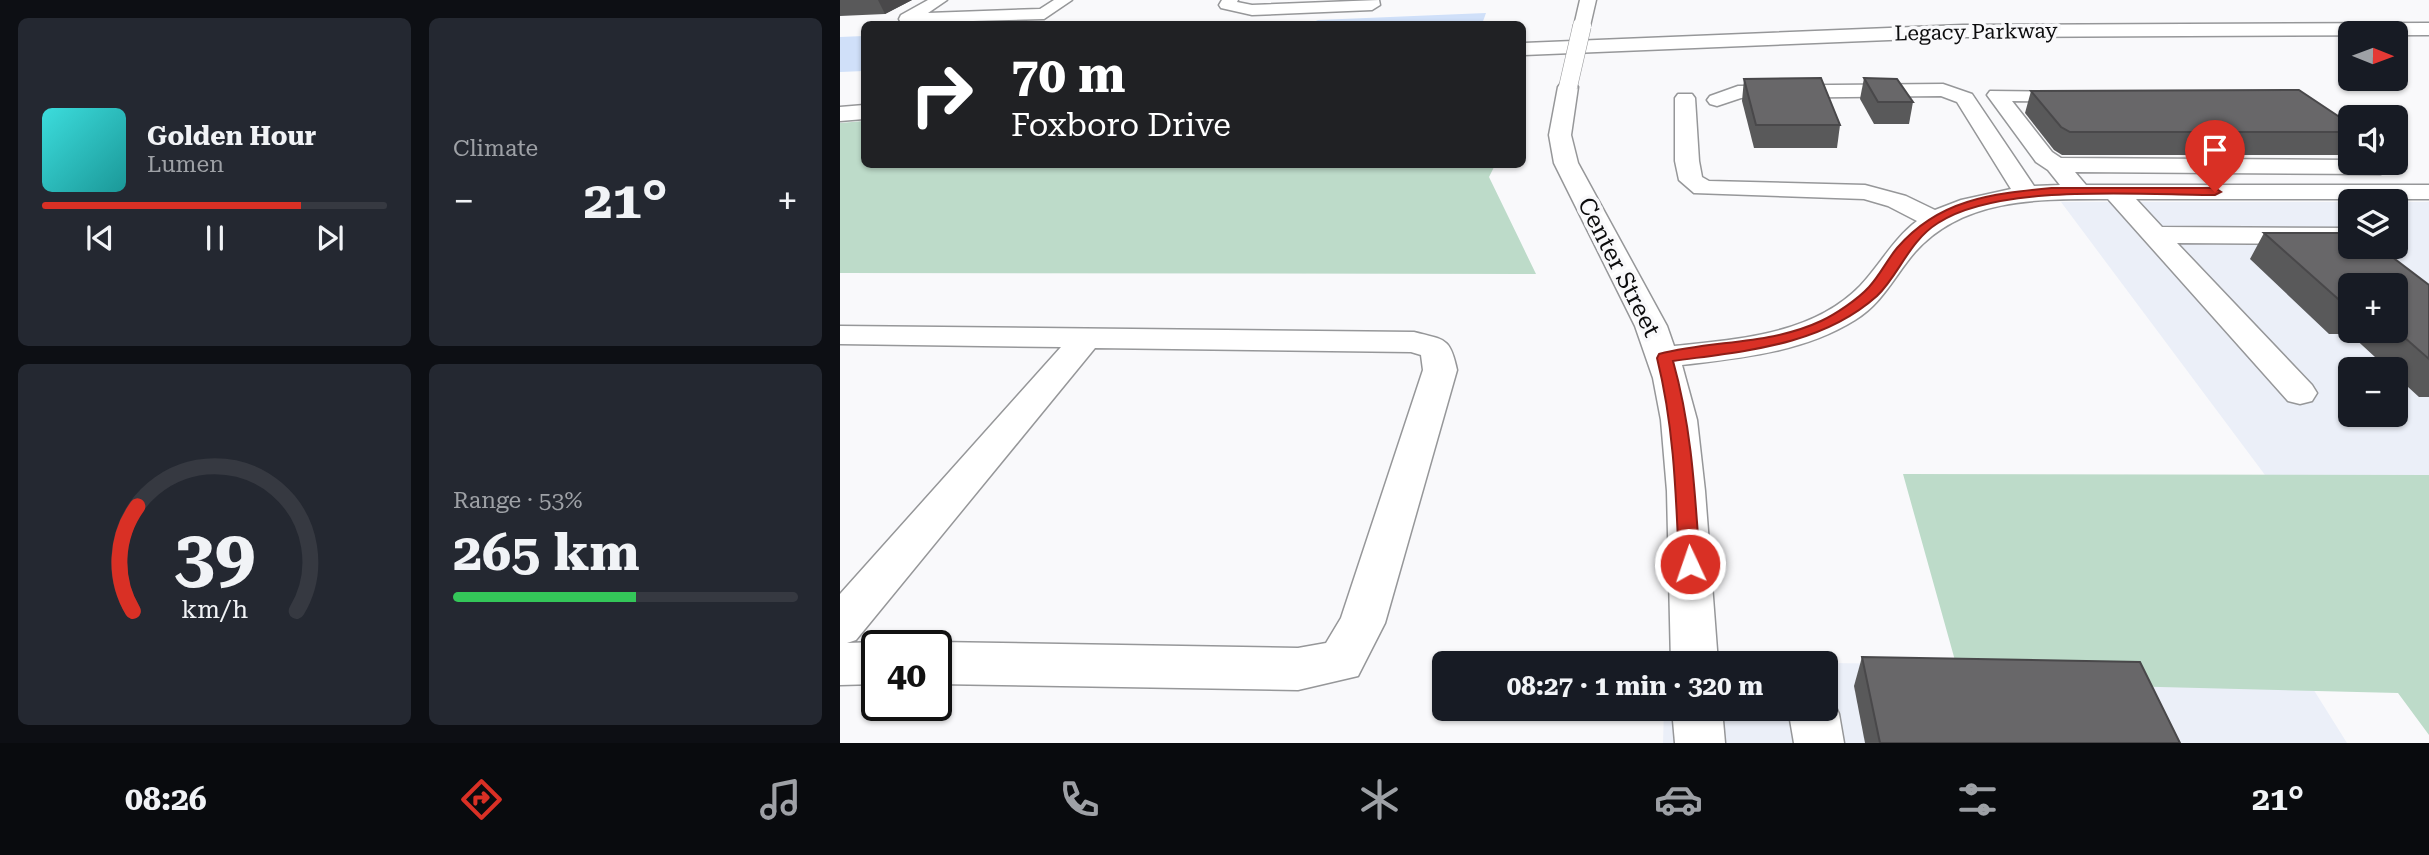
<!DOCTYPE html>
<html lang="en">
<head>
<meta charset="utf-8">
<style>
	:root { --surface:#171b24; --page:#242831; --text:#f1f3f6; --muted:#9ea1a6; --line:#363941; --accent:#d93025 }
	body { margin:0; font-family:"Roboto Serif",serif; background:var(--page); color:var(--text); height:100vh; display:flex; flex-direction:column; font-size:26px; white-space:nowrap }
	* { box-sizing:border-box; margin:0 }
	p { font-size:23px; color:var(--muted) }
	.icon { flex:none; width:38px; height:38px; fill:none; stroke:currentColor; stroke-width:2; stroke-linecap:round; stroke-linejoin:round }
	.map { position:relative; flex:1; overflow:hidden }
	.details { display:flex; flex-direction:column; gap:18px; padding:18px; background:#0d0f14; width:840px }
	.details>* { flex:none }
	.banner { position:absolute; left:21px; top:21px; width:665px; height:147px; border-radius:10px; box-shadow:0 2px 5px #0004; background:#202124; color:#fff; overflow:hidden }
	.needle { width:46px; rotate:91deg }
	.fabs { position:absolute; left:1498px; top:21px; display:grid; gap:14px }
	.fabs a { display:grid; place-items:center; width:70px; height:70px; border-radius:10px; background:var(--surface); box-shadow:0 2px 5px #0004; font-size:35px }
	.speed { position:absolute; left:21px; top:630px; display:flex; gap:14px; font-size:35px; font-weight:700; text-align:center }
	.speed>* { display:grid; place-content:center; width:91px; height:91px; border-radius:50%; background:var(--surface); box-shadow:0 2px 5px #0004; line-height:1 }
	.speed .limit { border:4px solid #111; border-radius:10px; background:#fff; color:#111 }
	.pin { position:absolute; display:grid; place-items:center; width:60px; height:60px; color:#fff; margin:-72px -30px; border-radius:50% 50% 50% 0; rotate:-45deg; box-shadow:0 0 7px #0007 }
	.pin .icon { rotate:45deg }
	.me { position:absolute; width:77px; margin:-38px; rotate:357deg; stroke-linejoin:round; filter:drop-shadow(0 0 5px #0008) }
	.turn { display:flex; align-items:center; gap:24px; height:147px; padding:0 35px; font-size:32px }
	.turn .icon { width:91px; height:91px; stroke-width:2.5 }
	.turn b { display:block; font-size:49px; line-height:60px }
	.big { font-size:52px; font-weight:700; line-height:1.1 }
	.details .tile { flex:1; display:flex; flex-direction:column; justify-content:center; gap:10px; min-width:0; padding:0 24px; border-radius:10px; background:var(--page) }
	.details .dial { align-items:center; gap:0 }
	.dial svg { height:182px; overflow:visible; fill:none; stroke:var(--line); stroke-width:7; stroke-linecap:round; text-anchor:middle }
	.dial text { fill:var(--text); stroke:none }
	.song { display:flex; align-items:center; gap:21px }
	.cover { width:84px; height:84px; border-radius:10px; background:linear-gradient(135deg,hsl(180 70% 55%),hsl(180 70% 35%)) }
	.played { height:7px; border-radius:4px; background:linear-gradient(90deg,var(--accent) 75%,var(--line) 75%) }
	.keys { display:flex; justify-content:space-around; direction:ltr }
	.heat { display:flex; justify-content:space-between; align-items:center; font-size:38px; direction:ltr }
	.charge { height:10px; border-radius:5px; background:linear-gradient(90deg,#34c759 53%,var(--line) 0) }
	.details .tiles { flex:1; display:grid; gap:18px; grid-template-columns:repeat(2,1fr) }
	.trip { position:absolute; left:592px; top:651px; width:406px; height:70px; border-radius:10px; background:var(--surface); box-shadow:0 2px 5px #0004; font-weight:700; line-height:70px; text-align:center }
	.tab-bar { display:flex; height:112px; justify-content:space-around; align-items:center; background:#090b0e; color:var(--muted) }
	.tab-bar .icon { width:49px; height:49px }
	.tab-bar .active { color:var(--accent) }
	.tab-bar b { font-size:32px; color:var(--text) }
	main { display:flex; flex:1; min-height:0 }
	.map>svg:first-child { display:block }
	.built { fill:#ebeff8; fill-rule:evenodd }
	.green { fill:#bddbc9 }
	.water { fill:#d0e0f9 }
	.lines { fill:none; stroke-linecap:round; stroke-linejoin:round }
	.minor-casing { stroke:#969799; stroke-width:3 }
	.highway-casing { stroke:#969799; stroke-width:3 }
	.minor { fill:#fff; fill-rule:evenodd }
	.highway { fill:#fff; fill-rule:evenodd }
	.minor-bridge-casing { stroke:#969799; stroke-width:19; stroke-linecap:butt }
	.minor-bridge { stroke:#fff; stroke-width:18 }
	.wall { fill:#59595a; fill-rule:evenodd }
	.shaded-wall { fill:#49484a }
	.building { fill:#686769; stroke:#49484a; stroke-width:2 }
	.route { fill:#d93025; stroke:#8d1f18; stroke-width:2 }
	.labels { text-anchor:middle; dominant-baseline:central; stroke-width:7; stroke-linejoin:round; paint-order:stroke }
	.far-street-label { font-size:21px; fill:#0c0c0d; stroke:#f9f9fb }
	.street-label { font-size:24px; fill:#0c0c0d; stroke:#f9f9fb }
</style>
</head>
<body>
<main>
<section class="details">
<div class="tiles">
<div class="tile">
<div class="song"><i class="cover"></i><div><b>Golden Hour</b><p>Lumen</p></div></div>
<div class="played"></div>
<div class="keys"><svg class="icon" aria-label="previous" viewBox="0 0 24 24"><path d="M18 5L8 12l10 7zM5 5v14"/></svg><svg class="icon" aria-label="pause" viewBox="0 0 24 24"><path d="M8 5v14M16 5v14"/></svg><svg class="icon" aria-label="next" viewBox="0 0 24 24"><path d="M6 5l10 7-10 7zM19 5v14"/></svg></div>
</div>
<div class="tile"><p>Climate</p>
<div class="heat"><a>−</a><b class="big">21°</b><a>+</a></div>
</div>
<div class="tile dial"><svg viewBox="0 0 100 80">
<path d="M14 69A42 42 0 1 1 86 69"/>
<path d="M14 69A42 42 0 0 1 16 23" stroke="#d93025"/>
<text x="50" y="56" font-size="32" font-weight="700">39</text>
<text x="50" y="72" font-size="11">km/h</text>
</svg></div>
<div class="tile"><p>Range · 53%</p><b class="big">265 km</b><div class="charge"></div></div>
</div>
</section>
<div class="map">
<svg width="1589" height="743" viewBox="0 0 1589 743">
	<rect width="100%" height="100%" fill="#f9f9fb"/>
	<g class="built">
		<path d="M1221,202H1510V247H1556V202H1589V479H1428ZM1510,285H1556V331H1510ZM1510,369H1556V415H1510Z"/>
		<polygon points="985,663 1460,668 1507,743 823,743 824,709 985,709"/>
	</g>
	<g class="green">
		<polygon points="24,121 24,164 655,165 649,177 696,274 0,273 0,123"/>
		<polygon points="1063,474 1589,475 1589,735 1558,693 1121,682"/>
	</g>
	<g class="water">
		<polygon points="646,13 642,24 469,24 478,20"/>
		<polygon points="24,36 24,71 0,72 0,37"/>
	</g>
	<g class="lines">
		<g class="minor-casing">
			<g id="minor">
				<polygon points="88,0 107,0 88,13 200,9 214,0 232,0 204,19 61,23 59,19 61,15"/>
				<polygon points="382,0 398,0 397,2 412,5 539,0 540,5 532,10 412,15 381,8 379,5"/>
				<polygon points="740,0 756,0 750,26 742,31 734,26"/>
				<path d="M728,81L735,83L738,87L731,135L738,163L827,326L834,346C898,339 972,335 1020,286C1040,265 1053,239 1077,221L1048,206L1024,199L854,193L839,180L835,161V98L838,94H852L855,98L859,161L862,177L869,181L1025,185L1066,196L1095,210L1121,200L1171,189L1117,102L1101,96L901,98L877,106L870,104L867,100L870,96L898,86L1103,84L1132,94L1194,186L1220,185L1208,170L1196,162L1147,95L1150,91L1241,92L1244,96L1241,100L1234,102L1172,101L1212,152L1221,158L1510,160V163H1549L1552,167L1548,172L1540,174L1235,172L1246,185H1589V199H1296L1322,227L1510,228V244L1337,243L1472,385L1477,393L1472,401L1460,404L1448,401L1268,199C1200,199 1124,197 1075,252C1055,275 1043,303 1015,320C964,352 901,358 842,365L857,420L865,491L878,663H831L827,491L821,420L813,378L795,326L714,163L709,135L718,87L721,83Z"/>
				<path d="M0,326L574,332C605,340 610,337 617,370L545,623L518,676L458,690L96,684V646H86L96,642L458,648L486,643L501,618L583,370L581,355L571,352L255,348L16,640L7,643L37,642L47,646H37V684L0,685V594L221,347L0,344Z"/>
				<polygon points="985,695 992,698 999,714 1004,743 954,743 949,714 952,709 985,709"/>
				<polygon points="832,709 882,709 885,743 835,743"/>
			</g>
		</g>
		<g class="highway-casing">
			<g id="highway">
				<polygon points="1589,23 1589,35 1123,37 682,55 682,43 1123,25"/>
				<polygon points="24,105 24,119 0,121 0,107"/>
			</g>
		</g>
		<use href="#minor" class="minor"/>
		<use href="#highway" class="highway"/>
		<g class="minor-bridge-casing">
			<polyline id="minor-bridge" points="728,87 742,26"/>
		</g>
		<use href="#minor-bridge" class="minor-bridge"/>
	</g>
	<g class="wall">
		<polygon points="0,0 72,0 45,14 0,16"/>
		<polygon points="1024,78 1073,102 1069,124 1034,124 1020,99"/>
		<polygon points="904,79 1000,125 997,148 914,148 902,101"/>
		<polygon points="1191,91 1510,124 1510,155 1222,155 1214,150 1185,113"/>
		<path d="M1424,233L1589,285V397H1579L1556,376V369H1548L1510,334H1489L1410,259ZM1510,285L1556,331H1510Z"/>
		<polygon points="1022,657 1340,743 1025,743 1014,686"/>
	</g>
	<polygon class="shaded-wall" points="38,0 72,0 45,14"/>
	<g class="building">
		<polygon points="981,78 1000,125 916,125 904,79"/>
		<polygon points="1024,78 1057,79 1073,102 1038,102"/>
		<polygon points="1459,90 1510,124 1510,132 1230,132 1221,127 1191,91"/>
		<polygon points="1424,233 1510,233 1510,247 1539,247 1589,285 1589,359 1556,330 1556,285 1510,285 1510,306 1506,306"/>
		<polygon points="1022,657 1300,662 1340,743 1040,743"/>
	</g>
	<path class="route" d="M1212,188H1375L1381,192L1375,195C1301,195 1159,183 1098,223C1069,241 1059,275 1037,296C981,346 904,351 833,361C852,428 855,495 860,564L857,569L850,572L842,569L839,564C836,494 834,426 817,358L819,354C873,340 930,345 981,321C996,314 1018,299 1029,287C1040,275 1047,260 1057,248C1099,199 1151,194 1212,188Z"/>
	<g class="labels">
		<g class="far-street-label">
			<text transform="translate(1136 32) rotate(-1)">Legacy Parkway</text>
		</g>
		<g class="street-label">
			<text transform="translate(779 267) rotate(63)">Center Street</text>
		</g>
	</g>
</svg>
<div class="fabs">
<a><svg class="needle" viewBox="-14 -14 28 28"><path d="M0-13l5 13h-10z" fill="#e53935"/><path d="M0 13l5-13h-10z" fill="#9ea1a6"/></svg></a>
<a><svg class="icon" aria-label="sound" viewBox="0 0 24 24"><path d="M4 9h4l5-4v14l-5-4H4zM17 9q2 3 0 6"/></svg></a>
<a><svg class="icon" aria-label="layers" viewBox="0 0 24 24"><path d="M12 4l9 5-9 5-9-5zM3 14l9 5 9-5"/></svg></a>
<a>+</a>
<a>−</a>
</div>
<div class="speed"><div class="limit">40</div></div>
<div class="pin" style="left:1375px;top:192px;background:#d93025"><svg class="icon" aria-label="arrive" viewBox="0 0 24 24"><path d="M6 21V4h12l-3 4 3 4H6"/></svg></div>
<svg class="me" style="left:850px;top:564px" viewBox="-20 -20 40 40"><circle r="17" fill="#d93025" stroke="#fff" stroke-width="3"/><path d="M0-11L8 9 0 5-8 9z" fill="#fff"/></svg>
<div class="trip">08:27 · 1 min · 320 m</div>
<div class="banner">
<div class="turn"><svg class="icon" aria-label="right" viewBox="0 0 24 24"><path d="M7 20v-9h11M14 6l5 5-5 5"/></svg><div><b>70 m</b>Foxboro Drive</div></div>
</div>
</div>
</main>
<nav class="tab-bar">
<b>08:26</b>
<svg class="icon active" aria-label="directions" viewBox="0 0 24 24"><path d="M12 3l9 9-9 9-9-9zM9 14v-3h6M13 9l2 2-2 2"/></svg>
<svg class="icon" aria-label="music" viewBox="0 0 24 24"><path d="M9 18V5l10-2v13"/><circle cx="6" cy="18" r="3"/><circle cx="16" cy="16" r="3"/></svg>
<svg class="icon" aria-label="phone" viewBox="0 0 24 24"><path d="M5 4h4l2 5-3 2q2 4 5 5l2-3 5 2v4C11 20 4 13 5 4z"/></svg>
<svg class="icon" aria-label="climate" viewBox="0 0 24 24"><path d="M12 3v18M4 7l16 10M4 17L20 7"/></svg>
<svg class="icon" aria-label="car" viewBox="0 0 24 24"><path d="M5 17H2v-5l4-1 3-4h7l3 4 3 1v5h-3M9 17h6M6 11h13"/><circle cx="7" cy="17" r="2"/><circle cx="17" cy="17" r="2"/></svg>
<svg class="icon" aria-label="filters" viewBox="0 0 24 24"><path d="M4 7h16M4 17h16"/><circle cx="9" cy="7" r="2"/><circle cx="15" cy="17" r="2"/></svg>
<b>21°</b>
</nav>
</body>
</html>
